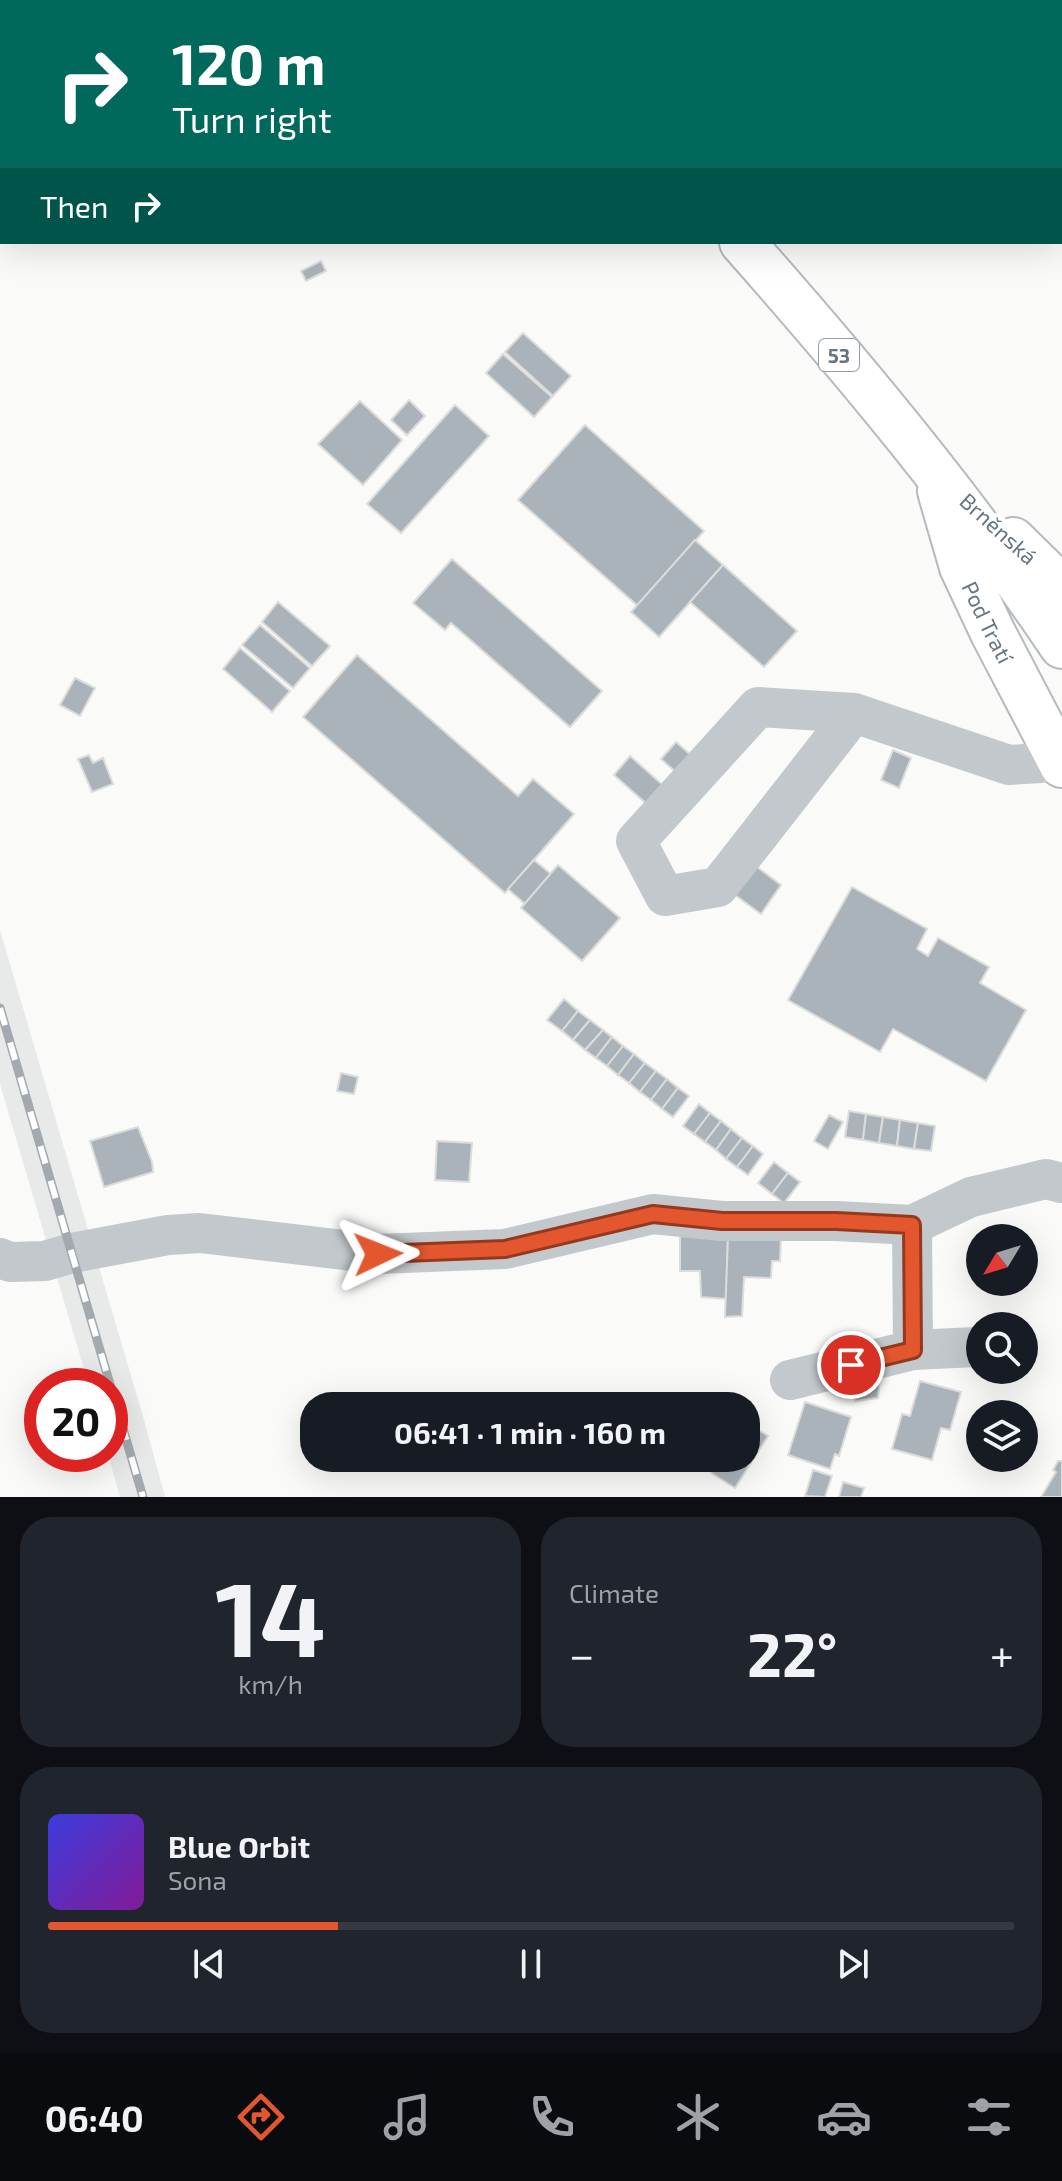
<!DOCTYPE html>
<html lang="en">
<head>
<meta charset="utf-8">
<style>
	:root { --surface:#171b24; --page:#20242c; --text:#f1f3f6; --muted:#9ea1a6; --line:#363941; --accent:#e4572e }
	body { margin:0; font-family:"Exo 2",sans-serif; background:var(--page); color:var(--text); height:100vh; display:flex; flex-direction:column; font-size:30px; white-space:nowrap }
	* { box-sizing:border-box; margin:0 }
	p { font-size:26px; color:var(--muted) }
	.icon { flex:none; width:44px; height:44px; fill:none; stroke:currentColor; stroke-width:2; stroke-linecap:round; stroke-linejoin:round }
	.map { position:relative; height:1497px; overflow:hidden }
	.sheet { display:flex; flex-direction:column; gap:20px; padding:20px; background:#0d0f14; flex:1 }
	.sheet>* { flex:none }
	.top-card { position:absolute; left:0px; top:0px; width:1062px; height:244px; box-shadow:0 8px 32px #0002; background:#00695c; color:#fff; overflow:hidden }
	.needle { width:52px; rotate:232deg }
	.controls { position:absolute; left:966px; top:1224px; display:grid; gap:16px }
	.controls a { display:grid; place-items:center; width:72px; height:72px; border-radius:50%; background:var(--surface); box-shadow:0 8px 32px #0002; font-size:40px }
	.speed { position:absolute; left:24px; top:1368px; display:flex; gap:16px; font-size:40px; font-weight:700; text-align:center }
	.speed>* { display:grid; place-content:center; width:104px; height:104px; border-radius:50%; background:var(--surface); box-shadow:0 8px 32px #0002; line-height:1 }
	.speed .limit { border:12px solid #d22; background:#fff; color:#111 }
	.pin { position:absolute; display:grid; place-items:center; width:68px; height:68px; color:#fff; margin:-34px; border:4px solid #fff; border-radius:50%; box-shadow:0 2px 8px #0007 }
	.me { position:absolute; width:88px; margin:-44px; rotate:88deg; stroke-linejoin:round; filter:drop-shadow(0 0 6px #0008) }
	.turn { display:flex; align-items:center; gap:28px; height:168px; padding:0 40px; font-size:36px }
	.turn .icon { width:104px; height:104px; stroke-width:2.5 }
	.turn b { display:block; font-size:56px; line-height:68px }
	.then { display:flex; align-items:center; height:76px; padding:0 40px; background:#0003; gap:16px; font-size:30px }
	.big { font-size:60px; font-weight:700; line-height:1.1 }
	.sheet .widget { flex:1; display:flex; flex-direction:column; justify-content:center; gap:12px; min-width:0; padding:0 28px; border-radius:32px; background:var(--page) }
	.sheet .dial { align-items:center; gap:0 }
	.dial b { font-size:104px; line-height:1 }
	.song { display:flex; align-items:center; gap:24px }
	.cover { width:96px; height:96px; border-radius:12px; background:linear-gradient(135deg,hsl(240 70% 55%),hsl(290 70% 35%)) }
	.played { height:8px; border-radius:4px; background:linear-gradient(90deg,var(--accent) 30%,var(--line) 30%) }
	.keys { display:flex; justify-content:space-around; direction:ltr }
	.heat { display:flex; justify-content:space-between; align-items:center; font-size:44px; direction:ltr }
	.sheet .tiles { flex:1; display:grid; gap:20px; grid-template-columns:1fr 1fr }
	.widget:last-child { grid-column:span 2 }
	.trip { position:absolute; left:300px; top:1392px; width:460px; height:80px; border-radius:32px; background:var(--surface); box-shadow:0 8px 32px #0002; font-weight:700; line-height:80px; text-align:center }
	.tab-bar { display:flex; height:128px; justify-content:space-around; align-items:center; background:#090b0e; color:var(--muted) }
	.tab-bar .icon { width:56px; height:56px }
	.tab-bar .on { color:var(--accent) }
	.tab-bar b { font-size:36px; color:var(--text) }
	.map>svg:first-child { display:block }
	.built { fill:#e8e9e9 }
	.building { fill:#aab3b9; stroke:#dcdcda; stroke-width:2 }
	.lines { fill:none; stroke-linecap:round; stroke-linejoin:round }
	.major-casing { stroke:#b5babe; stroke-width:48 }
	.minor { stroke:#c3c8cc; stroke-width:40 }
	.major { stroke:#fff; stroke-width:44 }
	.rail-casing { stroke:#a2aab0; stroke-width:9 }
	.rail { stroke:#fff; stroke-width:6; stroke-dasharray:18; stroke-linecap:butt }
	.route-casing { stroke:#94391e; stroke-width:20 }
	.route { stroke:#e4572e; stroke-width:14 }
	.labels { text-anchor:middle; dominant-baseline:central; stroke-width:8; stroke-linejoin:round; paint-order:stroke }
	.shield { fill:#fff; stroke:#939fa8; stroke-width:2 }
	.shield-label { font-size:20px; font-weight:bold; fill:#657683 }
	.street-label { font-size:22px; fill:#657683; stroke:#fff }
</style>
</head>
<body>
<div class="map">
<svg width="1062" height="1497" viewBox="0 0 1062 1497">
	<rect width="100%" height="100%" fill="#fafaf8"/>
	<polygon class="built" points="0,930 144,1420 165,1497 120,1497 108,1454 110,1386 89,1386 0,1084"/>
	<g class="building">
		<polygon points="321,261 326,271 306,281 301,271"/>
		<polygon points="523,333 571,376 553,396 505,352"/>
		<polygon points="503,354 552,397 534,417 486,373"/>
		<polygon points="409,400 425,416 407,435 391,420"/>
		<polygon points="360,401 402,440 363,485 318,444"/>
		<polygon points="455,405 489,436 401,533 367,504"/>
		<polygon points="585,425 704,531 638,606 518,500"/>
		<polygon points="695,540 723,565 659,637 631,612"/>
		<polygon points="452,559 602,691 570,727 451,623 445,630 413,603"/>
		<polygon points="723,565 797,631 764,667 690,602"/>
		<polygon points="278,602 330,646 312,666 262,622"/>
		<polygon points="260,625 310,668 293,688 242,645"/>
		<polygon points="240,648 290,691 272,712 223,669"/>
		<polygon points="357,655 518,796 533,779 574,814 505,893 303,717"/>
		<polygon points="75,678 95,688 80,716 60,705"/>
		<polygon points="676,742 692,756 677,773 661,759"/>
		<polygon points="893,750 911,758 899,788 881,780"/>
		<polygon points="89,755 93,763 103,758 113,784 92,792 78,759"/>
		<polygon points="630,756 665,787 649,806 614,775"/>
		<polygon points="534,860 551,874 525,904 508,889"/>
		<polygon points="753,864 781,885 761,914 731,892"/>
		<polygon points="558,865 620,918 582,961 521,908"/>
		<polygon points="852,887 927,929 917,949 928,956 938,938 989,967 980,983 1026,1010 986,1081 893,1029 880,1052 788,1000"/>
		<polygon points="564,999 578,1011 562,1031 547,1020"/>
		<polygon points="578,1011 590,1020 573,1040 562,1031"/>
		<polygon points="590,1020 603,1030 585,1050 573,1040"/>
		<polygon points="603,1030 612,1037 596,1058 585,1050"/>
		<polygon points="612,1037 623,1046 607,1066 596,1058"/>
		<polygon points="623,1046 634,1054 618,1075 607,1066"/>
		<polygon points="634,1054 645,1063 629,1083 618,1075"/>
		<polygon points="645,1063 656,1071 640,1092 629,1083"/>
		<polygon points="656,1071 667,1079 651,1100 640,1092"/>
		<polygon points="341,1073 358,1077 354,1094 337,1091"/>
		<polygon points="667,1079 678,1088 662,1109 651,1100"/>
		<polygon points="678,1088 689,1096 673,1117 662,1109"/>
		<polygon points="699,1104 710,1113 694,1134 683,1126"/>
		<polygon points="849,1111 866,1114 863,1140 845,1137"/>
		<polygon points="710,1113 721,1121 705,1142 694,1134"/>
		<polygon points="866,1114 883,1117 879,1143 863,1140"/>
		<polygon points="829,1115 843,1122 828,1149 814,1141"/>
		<polygon points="883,1117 900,1120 897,1146 879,1143"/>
		<polygon points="900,1120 918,1123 914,1149 897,1146"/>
		<polygon points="721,1121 731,1129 716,1150 705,1142"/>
		<polygon points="918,1123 935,1126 931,1151 914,1149"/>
		<polygon points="138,1127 152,1162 153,1172 104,1187 90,1141"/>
		<polygon points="731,1129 742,1138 726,1159 716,1150"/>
		<polygon points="742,1138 753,1146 737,1167 726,1159"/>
		<polygon points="437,1141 472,1143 469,1182 435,1180"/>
		<polygon points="753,1146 763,1154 748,1175 737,1167"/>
		<polygon points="774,1162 788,1173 772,1194 758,1183"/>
		<polygon points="788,1173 800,1182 784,1203 772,1194"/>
		<polygon points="680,1236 728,1237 726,1299 701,1297 700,1271 680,1271"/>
		<polygon points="728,1237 781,1238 780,1261 772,1261 771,1278 744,1277 742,1316 725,1317"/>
		<polygon points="880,1376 878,1398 855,1401 857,1380"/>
		<polygon points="920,1381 961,1392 950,1430 941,1428 932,1460 892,1449 902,1414 910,1416"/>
		<polygon points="805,1402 851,1417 839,1456 835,1454 830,1469 788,1455"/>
		<polygon points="746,1422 768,1436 735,1488 711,1473 717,1464 709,1460 746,1458"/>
		<polygon points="1058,1461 1062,1461 1062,1497 1041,1497 1056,1472 1053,1470"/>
		<polygon points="813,1470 832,1476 825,1497 805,1496"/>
		<polygon points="843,1482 864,1488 861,1497 839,1497"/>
	</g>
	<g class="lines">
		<g class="major-casing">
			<g id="major">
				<polyline points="526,0 528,2"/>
				<path d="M742,242C856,371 966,503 1062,646"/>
				<path id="s1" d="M940,491L962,567L993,633L1062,765"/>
				<polyline points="1013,540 1062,588"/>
			</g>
		</g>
		<g class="minor">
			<polyline points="854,713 718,887 665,896 636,841 758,707 854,713 1009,765 1041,763 1057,756"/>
			<polyline points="0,1258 10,1262 45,1261 72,1253 168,1235 200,1233 378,1254 505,1249 653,1214 722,1221 836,1221 912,1225 971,1197 1046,1179 1062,1183"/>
			<polyline points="913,1350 976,1347"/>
			<polyline points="790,1380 913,1350 912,1225"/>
		</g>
		<use href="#major" class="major"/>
		<g class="rail-casing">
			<polyline id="rail" points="0,1008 143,1497"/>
		</g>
		<use href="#rail" class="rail"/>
	</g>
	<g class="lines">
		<g class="route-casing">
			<polyline id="route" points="378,1254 505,1249 653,1214 722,1221 836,1221 912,1225 913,1350 851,1365"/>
		</g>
		<use href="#route" class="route"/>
	</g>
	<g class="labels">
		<rect class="shield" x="819" y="339" width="40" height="32" rx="6"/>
		<g class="shield-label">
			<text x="839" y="355">53</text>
		</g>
		<g class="street-label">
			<text transform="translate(999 528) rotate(42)">Brněnská</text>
			<text stroke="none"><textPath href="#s1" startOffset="140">Pod Tratí</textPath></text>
		</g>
	</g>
</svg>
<div class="controls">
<a><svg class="needle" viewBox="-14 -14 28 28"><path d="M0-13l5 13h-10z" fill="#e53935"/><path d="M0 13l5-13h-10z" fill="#9ea1a6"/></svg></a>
<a><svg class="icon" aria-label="search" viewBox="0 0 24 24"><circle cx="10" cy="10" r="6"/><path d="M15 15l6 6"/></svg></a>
<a><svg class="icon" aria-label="layers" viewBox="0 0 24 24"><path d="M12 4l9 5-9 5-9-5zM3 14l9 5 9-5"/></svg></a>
</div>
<div class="speed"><div class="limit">20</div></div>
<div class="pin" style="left:851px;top:1365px;background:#d93025"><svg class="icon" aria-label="arrive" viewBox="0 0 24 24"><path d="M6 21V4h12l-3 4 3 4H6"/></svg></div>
<svg class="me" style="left:378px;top:1254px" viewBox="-20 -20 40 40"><path d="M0-17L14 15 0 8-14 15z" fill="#e4572e" stroke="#fff" stroke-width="4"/></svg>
<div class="trip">06:41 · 1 min · 160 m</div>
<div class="top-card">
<div class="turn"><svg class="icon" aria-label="right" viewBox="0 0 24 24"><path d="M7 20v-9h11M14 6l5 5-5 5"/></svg><div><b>120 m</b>Turn right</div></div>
<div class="then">Then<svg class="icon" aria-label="right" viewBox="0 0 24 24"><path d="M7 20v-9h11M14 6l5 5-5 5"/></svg></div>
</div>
</div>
<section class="sheet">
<div class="tiles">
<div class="widget dial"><b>14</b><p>km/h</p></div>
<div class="widget"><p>Climate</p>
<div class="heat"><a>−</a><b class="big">22°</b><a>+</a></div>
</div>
<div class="widget">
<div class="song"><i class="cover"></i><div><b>Blue Orbit</b><p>Sona</p></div></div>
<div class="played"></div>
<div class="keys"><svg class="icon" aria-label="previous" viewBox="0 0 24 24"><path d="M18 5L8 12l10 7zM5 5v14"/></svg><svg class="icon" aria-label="pause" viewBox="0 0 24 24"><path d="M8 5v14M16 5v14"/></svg><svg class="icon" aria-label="next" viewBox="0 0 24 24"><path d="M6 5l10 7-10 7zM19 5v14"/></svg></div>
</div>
</div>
</section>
<nav class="tab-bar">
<b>06:40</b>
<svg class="icon on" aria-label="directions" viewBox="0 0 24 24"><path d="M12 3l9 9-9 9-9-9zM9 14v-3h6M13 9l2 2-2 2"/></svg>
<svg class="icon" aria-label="music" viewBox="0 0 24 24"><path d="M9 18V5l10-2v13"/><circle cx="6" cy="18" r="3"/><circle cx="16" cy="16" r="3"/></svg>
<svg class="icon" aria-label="phone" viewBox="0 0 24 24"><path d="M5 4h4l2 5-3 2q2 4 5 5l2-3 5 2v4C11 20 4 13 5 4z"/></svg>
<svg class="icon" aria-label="climate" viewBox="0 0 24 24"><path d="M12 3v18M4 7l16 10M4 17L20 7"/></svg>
<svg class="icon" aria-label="car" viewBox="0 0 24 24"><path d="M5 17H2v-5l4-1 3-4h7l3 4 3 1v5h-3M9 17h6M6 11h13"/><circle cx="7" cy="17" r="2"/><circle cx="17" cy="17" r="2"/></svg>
<svg class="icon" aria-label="filters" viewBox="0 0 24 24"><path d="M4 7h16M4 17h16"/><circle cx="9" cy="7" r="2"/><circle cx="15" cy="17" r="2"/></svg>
</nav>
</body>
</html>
